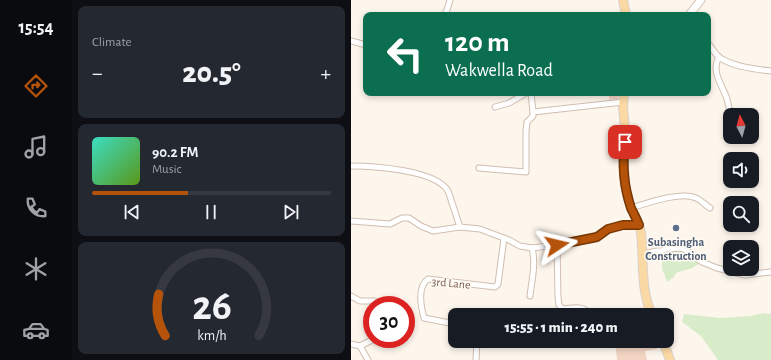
<!DOCTYPE html>
<html lang="en">
<head>
<meta charset="utf-8">
<style>
	:root { --surface:#171b24; --page:#242831; --text:#f1f3f6; --muted:#9ea1a6; --line:#363941; --accent:#b45309 }
	body { margin:0; font-family:"Alegreya Sans",sans-serif; background:var(--page); color:var(--text); height:100vh; display:flex; flex-direction:column; font-size:15px; white-space:nowrap }
	* { box-sizing:border-box; margin:0 }
	p { font-size:13px; color:var(--muted) }
	.icon { flex:none; width:22px; height:22px; fill:none; stroke:currentColor; stroke-width:2; stroke-linecap:round; stroke-linejoin:round }
	.map { position:relative; flex:1; overflow:hidden }
	.details { display:flex; flex-direction:column; gap:6px; padding:6px; background:#0d0f14; width:279px }
	.details>* { flex:none }
	.guide { position:absolute; left:12px; top:12px; width:348px; height:84px; border-radius:8px; box-shadow:0 2px 6px #0003; background:#0b6e4f; color:#fff; overflow:hidden }
	.needle { width:26px; rotate:354deg }
	.buttons { position:absolute; left:372px; top:108px; display:grid; gap:8px }
	.buttons a { display:grid; place-items:center; width:36px; height:36px; border-radius:8px; background:var(--surface); box-shadow:0 2px 6px #0003; font-size:20px }
	.speed { position:absolute; left:12px; top:296px; display:flex; gap:8px; font-size:20px; font-weight:700; text-align:center }
	.speed>* { display:grid; place-content:center; width:52px; height:52px; border-radius:50%; background:var(--surface); box-shadow:0 2px 6px #0003; line-height:1 }
	.speed .limit { border:6px solid #d22; background:#fff; color:#111 }
	.pin { position:absolute; display:grid; place-items:center; width:34px; height:34px; color:#fff; margin:-17px; border-radius:8px; box-shadow:0 2px 6px #0006 }
	.me { position:absolute; width:44px; margin:-22px; rotate:80deg; stroke-linejoin:round; filter:drop-shadow(0 0 3px #0008) }
	.turn { display:flex; align-items:center; gap:14px; height:84px; padding:0 16px; font-size:18px }
	.turn .icon { width:52px; height:52px; stroke-width:2.5 }
	.turn b { display:block; font-size:28px; line-height:34px }
	.big { font-size:30px; font-weight:800; line-height:1.1 }
	.details .widget { flex:1; display:flex; flex-direction:column; justify-content:center; gap:6px; min-width:0; padding:0 14px; border-radius:8px; background:var(--page) }
	.details .dial { align-items:center; gap:0 }
	.dial svg { height:104px; overflow:visible; fill:none; stroke:var(--line); stroke-width:7; stroke-linecap:round; text-anchor:middle }
	.dial text { fill:var(--text); stroke:none }
	.song { display:flex; align-items:center; gap:12px }
	.cover { width:48px; height:48px; border-radius:6px; background:linear-gradient(135deg,hsl(170 70% 55%),hsl(90 70% 35%)) }
	.played { height:4px; border-radius:2px; background:linear-gradient(90deg,var(--accent) 40%,var(--line) 40%) }
	.keys { display:flex; justify-content:space-around; direction:ltr }
	.heat { display:flex; justify-content:space-between; align-items:center; font-size:22px; direction:ltr }
	.trip { position:absolute; left:97px; top:308px; width:226px; height:40px; border-radius:8px; background:var(--surface); box-shadow:0 2px 6px #0003; font-weight:800; line-height:40px; text-align:center }
	main { display:flex; flex:1; min-height:0 }
	.tab-bar { display:flex; flex-direction:column; width:72px; justify-content:space-around; align-items:center; background:#090b0e; color:var(--muted) }
	.tab-bar .icon { width:28px; height:28px }
	.tab-bar .active { color:var(--accent) }
	.tab-bar b { font-size:18px; color:var(--text) }
	.map>svg:first-child { display:block }
	.green { fill:#d8ecc9 }
	.building { fill:#f3d5c3 }
	.lines { fill:none; stroke-linecap:round; stroke-linejoin:round }
	.street-casing { stroke:#d1beb0; stroke-width:7 }
	.secondary-casing { stroke:#d6c0b0; stroke-width:9 }
	.primary-casing { stroke:#dad1cd; stroke-width:10 }
	.street { stroke:#fff; stroke-width:5 }
	.secondary { stroke:#fff; stroke-width:7 }
	.primary { stroke:#fbd9a5; stroke-width:8 }
	.route-casing { stroke:#753606; stroke-width:10 }
	.route { stroke:#b45309; stroke-width:7 }
	.service-dot { fill:#5c6f8a; stroke:#fffaf3; stroke-width:1.5 }
	.labels { text-anchor:middle; dominant-baseline:central; stroke-width:3; stroke-linejoin:round; paint-order:stroke }
	.service-label { font-size:12px; font-weight:bold; fill:#4e5e75; stroke:#fffaf3 }
	.street-label { font-size:12px; fill:#7a5c4d; stroke:#fffaf3 }
</style>
</head>
<body>
<main>
<nav class="tab-bar">
<b>15:54</b>
<svg class="icon active" aria-label="directions" viewBox="0 0 24 24"><path d="M12 3l9 9-9 9-9-9zM9 14v-3h6M13 9l2 2-2 2"/></svg>
<svg class="icon" aria-label="music" viewBox="0 0 24 24"><path d="M9 18V5l10-2v13"/><circle cx="6" cy="18" r="3"/><circle cx="16" cy="16" r="3"/></svg>
<svg class="icon" aria-label="phone" viewBox="0 0 24 24"><path d="M5 4h4l2 5-3 2q2 4 5 5l2-3 5 2v4C11 20 4 13 5 4z"/></svg>
<svg class="icon" aria-label="climate" viewBox="0 0 24 24"><path d="M12 3v18M4 7l16 10M4 17L20 7"/></svg>
<svg class="icon" aria-label="car" viewBox="0 0 24 24"><path d="M5 17H2v-5l4-1 3-4h7l3 4 3 1v5h-3M9 17h6M6 11h13"/><circle cx="7" cy="17" r="2"/><circle cx="17" cy="17" r="2"/></svg>
</nav>
<section class="details">
<div class="widget"><p>Climate</p>
<div class="heat"><a>−</a><b class="big">20.5°</b><a>+</a></div>
</div>
<div class="widget">
<div class="song"><i class="cover"></i><div><b>90.2 FM</b><p>Music</p></div></div>
<div class="played"></div>
<div class="keys"><svg class="icon" aria-label="previous" viewBox="0 0 24 24"><path d="M18 5L8 12l10 7zM5 5v14"/></svg><svg class="icon" aria-label="pause" viewBox="0 0 24 24"><path d="M8 5v14M16 5v14"/></svg><svg class="icon" aria-label="next" viewBox="0 0 24 24"><path d="M6 5l10 7-10 7zM19 5v14"/></svg></div>
</div>
<div class="widget dial"><svg viewBox="0 0 100 80">
<path d="M14 69A42 42 0 1 1 86 69"/>
<path d="M14 69A42 42 0 0 1 9 37" stroke="#b45309"/>
<text x="50" y="56" font-size="32" font-weight="700">26</text>
<text x="50" y="72" font-size="11">km/h</text>
</svg></div>
</section>
<div class="map">
<svg width="420" height="360" viewBox="0 0 420 360">
	<rect width="100%" height="100%" fill="#fdf6ec"/>
	<g class="green">
		<polygon points="329,248 351,262 341,268 325,273 323,277 316,282 311,268 310,251"/>
		<polygon points="412,313 420,314 420,360 367,360 350,336 331,322 333,314 369,318 400,316"/>
	</g>
	<g class="building">
		<polygon points="258,95 267,95 267,99 258,100"/>
		<polygon points="264,341 278,341 278,343 285,342 285,341 303,341 306,349 294,351 296,360 266,360"/>
	</g>
	<g class="lines">
		<g class="street-casing">
			<g id="street">
				<polyline points="94,15 97,7 99,0"/>
				<polyline points="0,41 15,45"/>
				<path d="M357,43C361,48 364,54 369,58C384,67 403,69 420,71"/>
				<path d="M368,57C360,70 370,84 375,96C377,102 378,109 380,115"/>
				<polyline points="180,93 182,112"/>
				<polyline points="144,107 158,103 175,93"/>
				<path d="M0,166C23,166 85,170 97,191C99,195 100,200 101,203C104,211 106,219 109,227"/>
				<polyline points="128,168 175,172 175,131 176,122 182,116 182,112 272,102"/>
				<path d="M280,208C297,203 329,191 345,198C350,200 354,205 359,208"/>
				<path d="M0,221L39,224L51,218H58L70,226L82,231L109,227L129,229L158,240L169,246L181,248L206,245L241,239C247,237 251,232 257,229C266,225 278,225 288,225"/>
				<path d="M206,245L207,297L208,305L212,309C222,308 234,305 239,315"/>
				<polyline points="292,254 306,251 310,251 315,249 329,248 335,250 351,262 366,268 394,275 420,272"/>
				<polyline points="0,296 9,301 23,301 36,305"/>
				<path d="M179,296C181,279 185,264 181,248"/>
				<path d="M104,324L73,318C70,307 66,287 77,279L144,287L147,284L153,238"/>
				<polyline points="0,344 9,346"/>
				<polyline points="17,360 9,346 23,339"/>
				<polyline points="125,360 126,341"/>
			</g>
		</g>
		<g class="secondary-casing">
			<polyline id="secondary" points="338,15 350,0"/>
		</g>
		<g class="primary-casing">
			<g id="primary">
				<polyline points="272,0 275,15"/>
				<path d="M273,93L272,107L274,129L273,150V170L274,186L280,208L288,225L290,232C293,260 289,289 301,315"/>
				<polyline points="312,341 319,360"/>
			</g>
		</g>
		<use href="#street" class="street"/>
		<use href="#secondary" class="secondary"/>
		<use href="#primary" class="primary"/>
	</g>
	<g class="lines">
		<g class="route-casing">
			<path id="route" d="M206,245L246,237L257,229L272,225H288C286,220 283,214 280,208C273,187 271,164 274,142"/>
		</g>
		<use href="#route" class="route"/>
	</g>
	<circle class="service-dot" cx="325" cy="228" r="4"/>
	<g class="labels">
		<g class="service-label">
			<text x="325" y="242">Subasingha<tspan x="325" dy="14">Construction</tspan></text>
		</g>
		<g class="street-label">
			<text transform="translate(100 283) rotate(5)">3rd Lane</text>
		</g>
	</g>
</svg>
<div class="buttons">
<a><svg class="needle" viewBox="-14 -14 28 28"><path d="M0-13l5 13h-10z" fill="#e53935"/><path d="M0 13l5-13h-10z" fill="#9ea1a6"/></svg></a>
<a><svg class="icon" aria-label="sound" viewBox="0 0 24 24"><path d="M4 9h4l5-4v14l-5-4H4zM17 9q2 3 0 6"/></svg></a>
<a><svg class="icon" aria-label="search" viewBox="0 0 24 24"><circle cx="10" cy="10" r="6"/><path d="M15 15l6 6"/></svg></a>
<a><svg class="icon" aria-label="layers" viewBox="0 0 24 24"><path d="M12 4l9 5-9 5-9-5zM3 14l9 5 9-5"/></svg></a>
</div>
<div class="speed"><div class="limit">30</div></div>
<div class="pin" style="left:274px;top:142px;background:#d93025"><svg class="icon" aria-label="arrive" viewBox="0 0 24 24"><path d="M6 21V4h12l-3 4 3 4H6"/></svg></div>
<svg class="me" style="left:206px;top:245px" viewBox="-20 -20 40 40"><path d="M0-17L14 15 0 8-14 15z" fill="#b45309" stroke="#fff" stroke-width="4"/></svg>
<div class="trip">15:55 · 1 min · 240 m</div>
<div class="guide">
<div class="turn"><svg class="icon" aria-label="left" viewBox="0 0 24 24"><path d="M17 20v-9H6M10 6l-5 5 5 5"/></svg><div><b>120 m</b>Wakwella Road</div></div>
</div>
</div>
</main>
</body>
</html>
